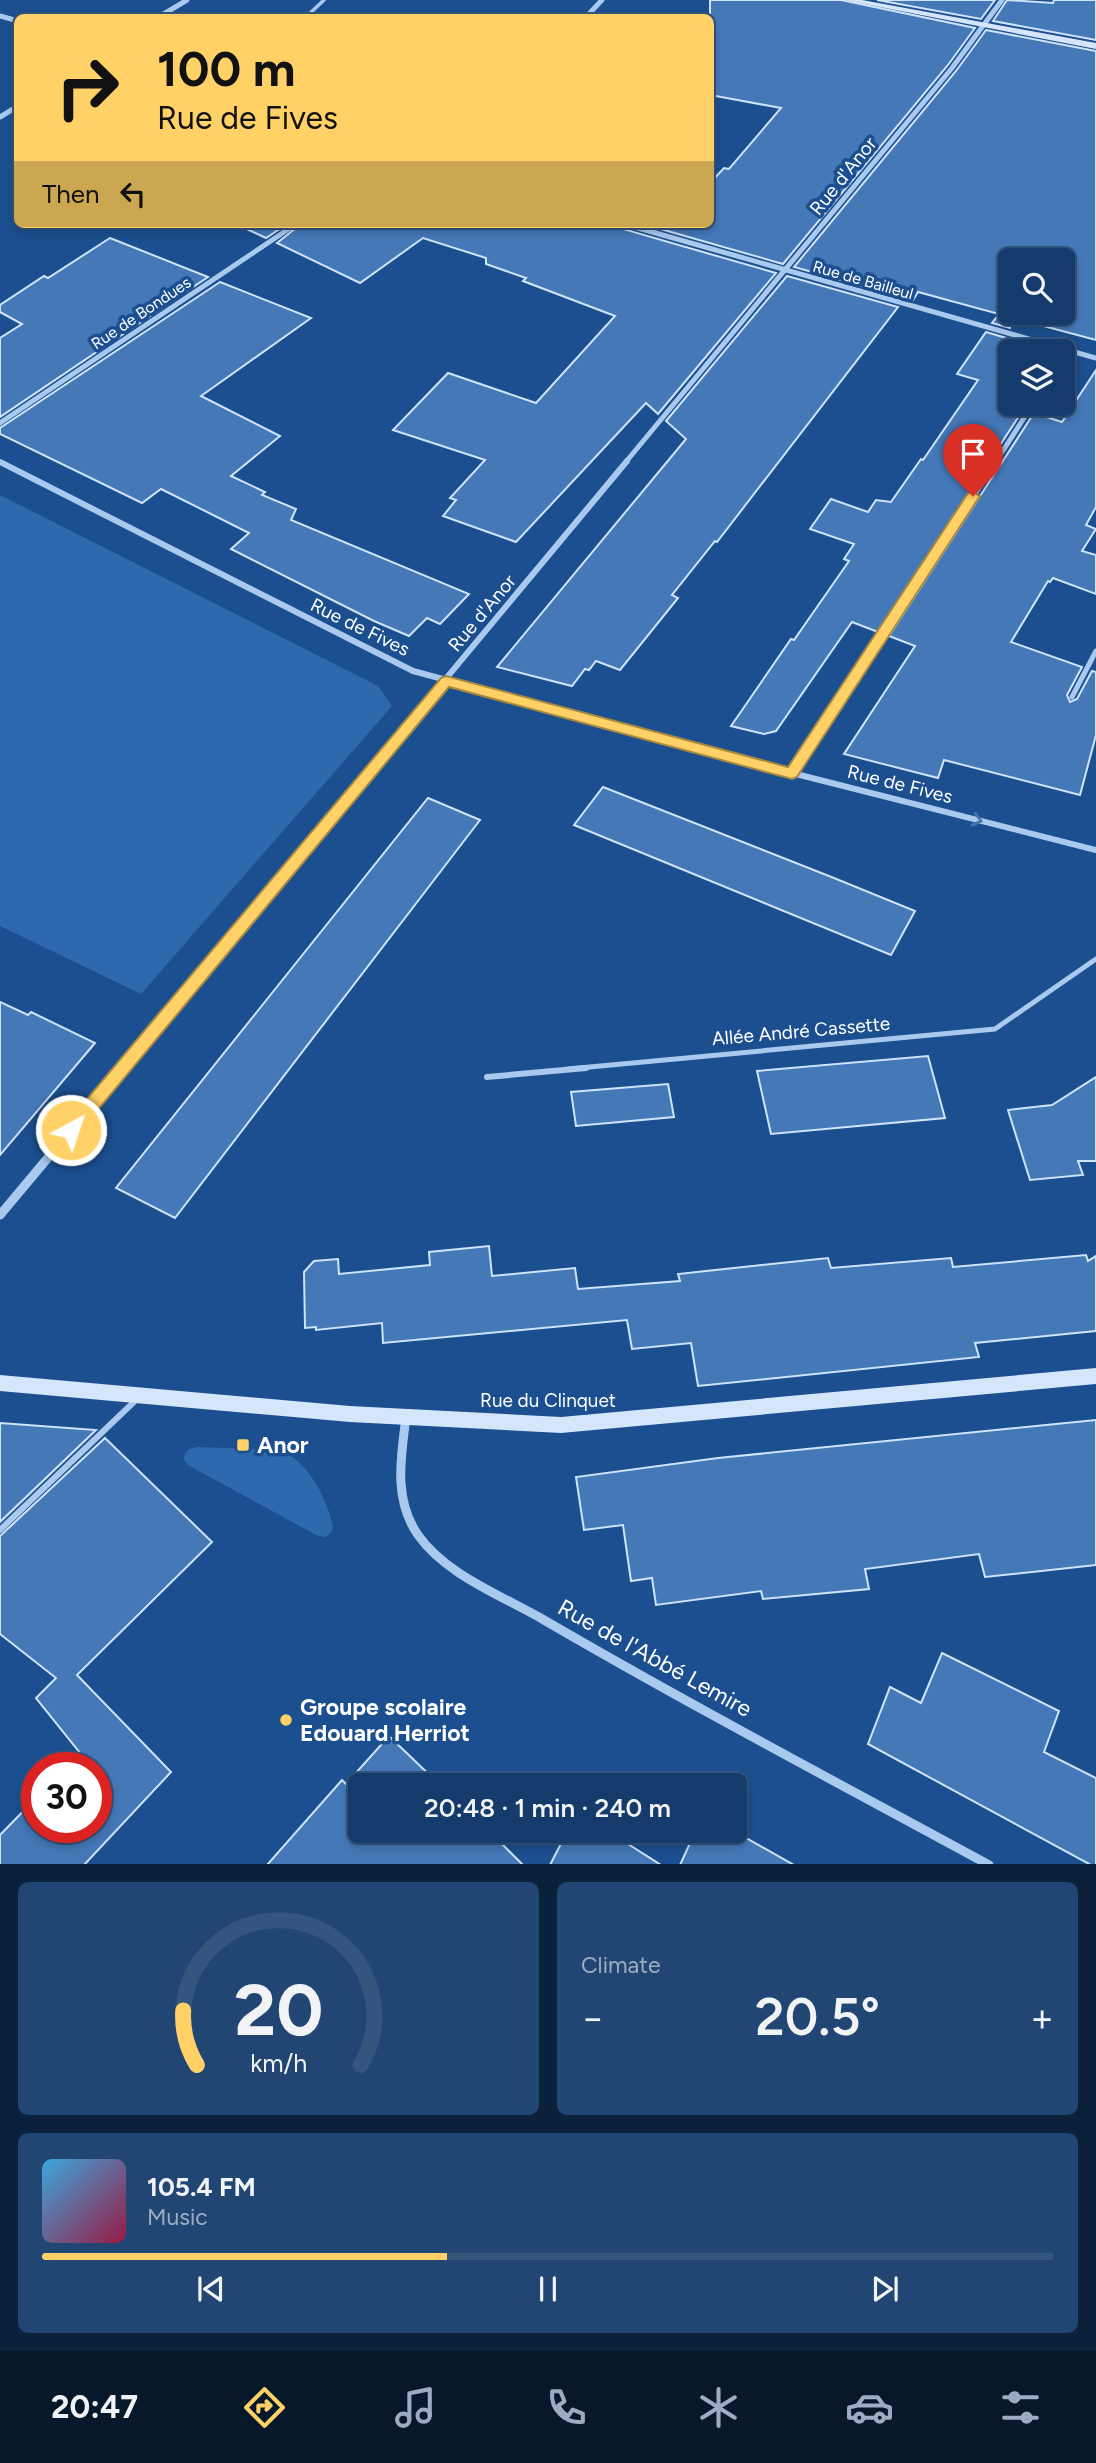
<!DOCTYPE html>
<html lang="en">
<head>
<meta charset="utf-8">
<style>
	:root { --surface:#143b6b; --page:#214673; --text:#f1f3f6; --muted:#9dadc1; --line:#33557e; --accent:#ffd166 }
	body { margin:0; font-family:Figtree,sans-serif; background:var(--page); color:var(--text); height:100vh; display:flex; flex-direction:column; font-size:26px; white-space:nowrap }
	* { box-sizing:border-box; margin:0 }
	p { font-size:23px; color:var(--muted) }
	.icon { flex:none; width:38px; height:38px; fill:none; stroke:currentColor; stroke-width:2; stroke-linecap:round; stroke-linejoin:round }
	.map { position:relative; height:1864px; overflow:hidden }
	.drawer { display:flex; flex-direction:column; gap:18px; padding:18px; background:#0b203b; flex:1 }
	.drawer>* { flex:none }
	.hud { position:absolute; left:14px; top:14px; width:700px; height:214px; border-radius:10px; box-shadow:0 4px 10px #0003,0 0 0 2px var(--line); background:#ffd166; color:#111; overflow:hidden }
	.tools { position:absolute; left:998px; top:248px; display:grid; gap:14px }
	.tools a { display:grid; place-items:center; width:77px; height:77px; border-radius:10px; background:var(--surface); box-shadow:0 4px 10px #0003,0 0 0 2px var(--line); font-size:35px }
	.speed { position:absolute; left:21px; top:1752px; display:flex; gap:14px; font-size:35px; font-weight:700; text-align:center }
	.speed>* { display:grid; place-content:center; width:91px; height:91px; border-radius:50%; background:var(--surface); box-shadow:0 4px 10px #0003,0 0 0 2px var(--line); line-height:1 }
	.speed .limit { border:10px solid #d22; background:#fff; color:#111 }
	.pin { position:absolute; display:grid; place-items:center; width:60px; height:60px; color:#fff; margin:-72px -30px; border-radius:50% 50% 50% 0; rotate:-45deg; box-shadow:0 0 7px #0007 }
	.pin .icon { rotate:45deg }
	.me { position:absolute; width:77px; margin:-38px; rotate:40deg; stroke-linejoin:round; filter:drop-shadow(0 0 5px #0008) }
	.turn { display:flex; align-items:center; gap:24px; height:147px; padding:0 28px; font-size:32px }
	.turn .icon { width:91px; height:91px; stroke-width:2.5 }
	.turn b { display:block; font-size:49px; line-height:60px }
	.then { display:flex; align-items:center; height:66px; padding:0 28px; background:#0003; gap:14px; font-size:26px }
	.big { font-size:52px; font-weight:600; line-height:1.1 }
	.drawer .card { flex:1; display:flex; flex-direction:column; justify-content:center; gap:10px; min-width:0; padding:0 24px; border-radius:10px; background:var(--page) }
	.drawer .dial { align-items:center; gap:0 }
	.dial svg { height:182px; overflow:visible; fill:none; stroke:var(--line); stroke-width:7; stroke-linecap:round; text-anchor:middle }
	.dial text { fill:var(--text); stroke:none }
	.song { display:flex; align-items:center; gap:21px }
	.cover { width:84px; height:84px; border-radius:10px; background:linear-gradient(135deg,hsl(200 70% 55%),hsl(340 70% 35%)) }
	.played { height:7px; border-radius:4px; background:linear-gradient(90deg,var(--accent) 40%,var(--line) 40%) }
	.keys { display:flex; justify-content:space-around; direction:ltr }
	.heat { display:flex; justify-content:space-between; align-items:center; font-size:38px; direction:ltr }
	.drawer .tiles { flex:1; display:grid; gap:18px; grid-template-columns:1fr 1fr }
	.card:last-child { grid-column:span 2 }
	.trip { position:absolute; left:348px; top:1773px; width:399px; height:70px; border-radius:10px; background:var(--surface); box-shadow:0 4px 10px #0003,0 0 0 2px var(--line); font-weight:600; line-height:70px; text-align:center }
	.tabs { display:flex; height:112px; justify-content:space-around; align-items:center; background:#08182b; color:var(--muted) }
	.tabs .icon { width:49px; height:49px }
	.tabs .current { color:var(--accent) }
	.tabs b { font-size:32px; color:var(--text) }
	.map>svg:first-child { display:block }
	.green { fill:#2e69ad }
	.building { fill:#4478b7; stroke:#cfe3fa; stroke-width:2; fill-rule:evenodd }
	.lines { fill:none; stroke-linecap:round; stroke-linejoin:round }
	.lane-far2 { stroke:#a9c9ee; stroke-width:3.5 }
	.lane-far1 { stroke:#a9c9ee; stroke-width:5 }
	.lane { stroke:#a9c9ee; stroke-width:6 }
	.street-far2 { stroke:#a9c9ee; stroke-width:5 }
	.street-far1 { stroke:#a9c9ee; stroke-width:6 }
	.street { stroke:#a9c9ee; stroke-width:9 }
	.secondary { fill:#d6e6fa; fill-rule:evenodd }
	.oneway { stroke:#4674ac }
	.route { fill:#ffd166; stroke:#a68842; stroke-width:2 }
	.poi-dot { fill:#ffd166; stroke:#1b4f8f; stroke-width:2.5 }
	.labels { text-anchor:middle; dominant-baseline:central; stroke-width:7; stroke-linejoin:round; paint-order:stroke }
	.far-street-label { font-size:16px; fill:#fff; stroke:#1b4f8f }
	.street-label { font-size:19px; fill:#fff; stroke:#1b4f8f }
	.near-poi-label { font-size:23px; font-weight:bold; fill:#fff; stroke:#1b4f8f; text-anchor:start }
	.near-street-label { font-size:23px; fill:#fff; stroke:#1b4f8f }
</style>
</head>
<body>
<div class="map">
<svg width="1096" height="1865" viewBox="0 0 1096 1865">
	<rect width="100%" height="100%" fill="#1b4f8f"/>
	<g class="green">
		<polygon points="0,495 378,686 392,706 141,994 0,926"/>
		<path d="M197,1447C214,1448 273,1448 285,1453C306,1461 324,1495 330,1515C333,1525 336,1531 325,1537L318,1536L188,1465L184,1460C184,1451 189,1449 197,1447Z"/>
	</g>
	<g class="building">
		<polygon points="710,0 841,0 975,28 948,65 783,264 643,224 710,224 710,183 724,168 729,169 781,108 710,95"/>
		<polygon points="877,0 995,0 981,19"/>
		<polygon points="1007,0 1053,3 1054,0 1096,0 1096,40 993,21"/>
		<path d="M986,30L1096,51V340L1010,317V328L992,323L999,314L918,292L913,300L794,267L956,71ZM1010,261H1062V313H1010Z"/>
		<polygon points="236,224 287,224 266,238"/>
		<polygon points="301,224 619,224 623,229 776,273 658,414 646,403 516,542 443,516 456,500 450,498 485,460 393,430 448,373 536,403 615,316 523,281 526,278 486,264 486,258 423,238 360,283 277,243"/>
		<polygon points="110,238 208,277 0,417 0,338 22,324 0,312 0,305 44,276 48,278"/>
		<polygon points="787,276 898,307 717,542 715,541 672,595 678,598 620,670 596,661 589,670 585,669 572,686 497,667 686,439 666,421"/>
		<polygon points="220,282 311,318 201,396 280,436 231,476 265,492 262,495 296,509 291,520 469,594 440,624 427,618 409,636 374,621 231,549 249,533 161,489 142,503 0,434 0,428"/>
		<polygon points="986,332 1010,339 1010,405 1023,410 993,456 878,632 852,622 776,731 764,734 731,726 791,639 794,640 849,561 844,559 854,544 810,529 831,499 868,512 876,500 891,502 921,459 923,460 978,380 957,374"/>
		<polygon points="1096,370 1096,507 1086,525 1096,529 1082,551 1096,555 1096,594 1053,578 1050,582 1048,581 1011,642 1082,667 1067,695 1070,702 1077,699 1092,671 1096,672 1096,735 1080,795 944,760 938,778 844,754 915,646 889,636 1034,413 1062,422"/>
		<polygon points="603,787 834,878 915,911 891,955 574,825"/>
		<polygon points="428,798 480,820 175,1218 116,1188"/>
		<polygon points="0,1002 28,1015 31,1012 95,1043 0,1155"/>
		<polygon points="928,1056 945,1118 771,1134 757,1071"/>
		<polygon points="1096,1077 1096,1161 1078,1161 1083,1175 1030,1180 1008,1110 1052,1105"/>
		<polygon points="668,1084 674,1117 576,1126 571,1092"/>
		<polygon points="489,1246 492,1276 575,1268 578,1289 680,1281 678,1274 828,1258 831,1268 951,1258 953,1267 1086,1255 1088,1261 1096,1256 1096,1331 975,1343 979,1357 698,1386 691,1343 632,1349 627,1320 383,1343 382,1323 316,1330 316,1327 305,1328 304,1272 314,1261 338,1259 339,1274 430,1265 429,1252"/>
		<polygon points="1096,1420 1096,1565 985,1577 979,1554 865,1569 869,1589 763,1599 761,1591 656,1605 652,1578 631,1581 623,1525 584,1530 576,1477 718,1458"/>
		<polygon points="0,1423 96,1430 0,1522"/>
		<polygon points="105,1438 212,1542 77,1675 171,1772 84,1865 0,1865 0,1835 37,1797 37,1827 96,1827 96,1768 66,1768 80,1753 36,1698 56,1678 0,1634 0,1536"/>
		<polygon points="942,1653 1059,1711 1044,1752 1096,1778 1096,1865 1091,1865 868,1744 890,1687 921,1703"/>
		<polygon points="389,1736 440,1785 360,1785 360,1830 488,1830 523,1865 267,1865 342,1780 346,1784"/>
		<polygon points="568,1830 606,1830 661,1865 550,1865"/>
		<polygon points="696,1830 732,1830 794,1865 680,1865"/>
	</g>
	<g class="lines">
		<polyline class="lane-far2" points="305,18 324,0"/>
		<g class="lane-far1">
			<polyline points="1072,697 1096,651"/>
			<polyline points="568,1069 995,1029 1096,959"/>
		</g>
		<g class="lane">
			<polyline points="487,1077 586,1068"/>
			<polyline points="0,1530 137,1399"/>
		</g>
		<g class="street-far2">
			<polyline points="0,16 18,21"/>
			<polyline points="157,18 187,0"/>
			<polyline points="585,18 602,0"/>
			<polyline points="0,117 18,106"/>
			<polyline points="624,224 1096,358"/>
			<polyline points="0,423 296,224"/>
			<polyline points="625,463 952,68 1002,0"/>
			<polyline points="995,463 1033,404"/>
		</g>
		<g class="street-far1">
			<polyline points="0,462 413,671 792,773 1096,850"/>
			<polyline points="792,773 996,461"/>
			<polyline points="121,1069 627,461"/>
		</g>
		<g class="street">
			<polyline points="0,1215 123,1068"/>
			<path d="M406,1417C401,1457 393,1499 418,1535C446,1575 503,1596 544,1620C690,1705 840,1784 989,1865"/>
		</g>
		<g class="secondary">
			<polygon points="844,0 862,0 1096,43 1096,49"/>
			<polygon points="1096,1368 1096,1384 561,1433 350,1422 0,1391 0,1375 350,1406 561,1417"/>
		</g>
	</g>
	<defs><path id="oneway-chevron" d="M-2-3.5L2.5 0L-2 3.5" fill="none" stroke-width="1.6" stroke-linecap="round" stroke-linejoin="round" transform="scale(1.75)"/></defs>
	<use class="oneway" href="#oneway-chevron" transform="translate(977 820) rotate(14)"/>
	<polygon class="route" points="973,492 980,496 797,777 792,779 449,687 77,1135 71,1137 65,1135 63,1130 65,1125 441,678 446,676 788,767 968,493"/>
	<g class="poi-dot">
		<rect x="236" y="1438" width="14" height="14" rx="3.5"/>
		<circle cx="286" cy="1720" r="7"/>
	</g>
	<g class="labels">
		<g class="far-street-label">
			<text transform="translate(863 280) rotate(16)">Rue de Bailleul</text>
			<text transform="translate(141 313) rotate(-34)">Rue de Bondues</text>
		</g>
		<g class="street-label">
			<text transform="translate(843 176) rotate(-51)">Rue d'Anor</text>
			<text transform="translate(482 613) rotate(-50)">Rue d'Anor</text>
			<text transform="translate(360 627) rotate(26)">Rue de Fives</text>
			<text transform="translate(900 784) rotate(14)">Rue de Fives</text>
			<text transform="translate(801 1031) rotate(-5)">Allée André Cassette</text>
			<text x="548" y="1400">Rue du Clinquet</text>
		</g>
		<g class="near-poi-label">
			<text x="257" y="1445">Anor</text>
			<text x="300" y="1707">Groupe scolaire<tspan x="300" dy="26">Edouard Herriot</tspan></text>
		</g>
		<g class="near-street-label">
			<text transform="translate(655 1658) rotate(29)">Rue de l'Abbé Lemire</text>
		</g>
	</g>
</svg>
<div class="tools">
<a><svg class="icon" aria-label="search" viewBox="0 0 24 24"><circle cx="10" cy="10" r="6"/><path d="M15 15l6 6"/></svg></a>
<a><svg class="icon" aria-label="layers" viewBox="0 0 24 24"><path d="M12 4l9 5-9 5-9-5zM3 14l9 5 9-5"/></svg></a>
</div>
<div class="speed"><div class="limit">30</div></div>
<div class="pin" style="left:973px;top:496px;background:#d93025"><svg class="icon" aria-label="arrive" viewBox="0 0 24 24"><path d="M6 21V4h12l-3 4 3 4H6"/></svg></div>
<svg class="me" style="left:71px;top:1130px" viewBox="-20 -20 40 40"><circle r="17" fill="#ffd166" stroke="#fff" stroke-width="3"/><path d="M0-11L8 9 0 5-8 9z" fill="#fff"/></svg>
<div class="trip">20:48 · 1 min · 240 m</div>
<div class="hud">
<div class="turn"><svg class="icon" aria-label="right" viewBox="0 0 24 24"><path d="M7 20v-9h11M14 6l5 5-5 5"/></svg><div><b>100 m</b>Rue de Fives</div></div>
<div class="then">Then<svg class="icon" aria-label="left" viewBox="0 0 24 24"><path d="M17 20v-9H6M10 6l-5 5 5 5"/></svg></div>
</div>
</div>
<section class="drawer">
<div class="tiles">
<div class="card dial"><svg viewBox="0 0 100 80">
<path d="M14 69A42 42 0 1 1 86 69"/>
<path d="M14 69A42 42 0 0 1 8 45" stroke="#ffd166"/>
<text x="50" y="56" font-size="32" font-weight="700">20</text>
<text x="50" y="72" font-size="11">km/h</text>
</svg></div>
<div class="card"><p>Climate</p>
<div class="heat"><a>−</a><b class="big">20.5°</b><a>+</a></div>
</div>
<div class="card">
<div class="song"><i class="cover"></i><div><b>105.4 FM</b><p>Music</p></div></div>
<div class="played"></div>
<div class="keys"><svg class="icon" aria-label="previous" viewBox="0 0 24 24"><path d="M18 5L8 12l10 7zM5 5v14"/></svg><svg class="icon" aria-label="pause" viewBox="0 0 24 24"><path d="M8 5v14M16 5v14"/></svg><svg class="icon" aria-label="next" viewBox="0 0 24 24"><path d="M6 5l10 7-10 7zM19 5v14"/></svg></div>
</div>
</div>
</section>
<nav class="tabs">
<b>20:47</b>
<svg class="icon current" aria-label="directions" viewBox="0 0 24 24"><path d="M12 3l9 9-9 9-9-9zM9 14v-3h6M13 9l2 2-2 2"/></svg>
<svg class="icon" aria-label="music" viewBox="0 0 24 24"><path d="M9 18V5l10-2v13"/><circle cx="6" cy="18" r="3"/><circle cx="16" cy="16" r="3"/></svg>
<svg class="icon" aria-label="phone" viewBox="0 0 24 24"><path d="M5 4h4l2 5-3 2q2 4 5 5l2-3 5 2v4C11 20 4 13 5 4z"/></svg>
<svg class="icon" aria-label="climate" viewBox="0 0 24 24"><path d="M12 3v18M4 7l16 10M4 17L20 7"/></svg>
<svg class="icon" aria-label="car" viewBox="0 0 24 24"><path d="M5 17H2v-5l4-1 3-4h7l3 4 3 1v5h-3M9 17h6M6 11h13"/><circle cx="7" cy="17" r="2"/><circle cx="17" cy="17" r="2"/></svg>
<svg class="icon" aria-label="filters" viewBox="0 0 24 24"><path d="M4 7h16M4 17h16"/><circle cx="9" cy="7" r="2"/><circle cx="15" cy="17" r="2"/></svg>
</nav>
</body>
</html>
